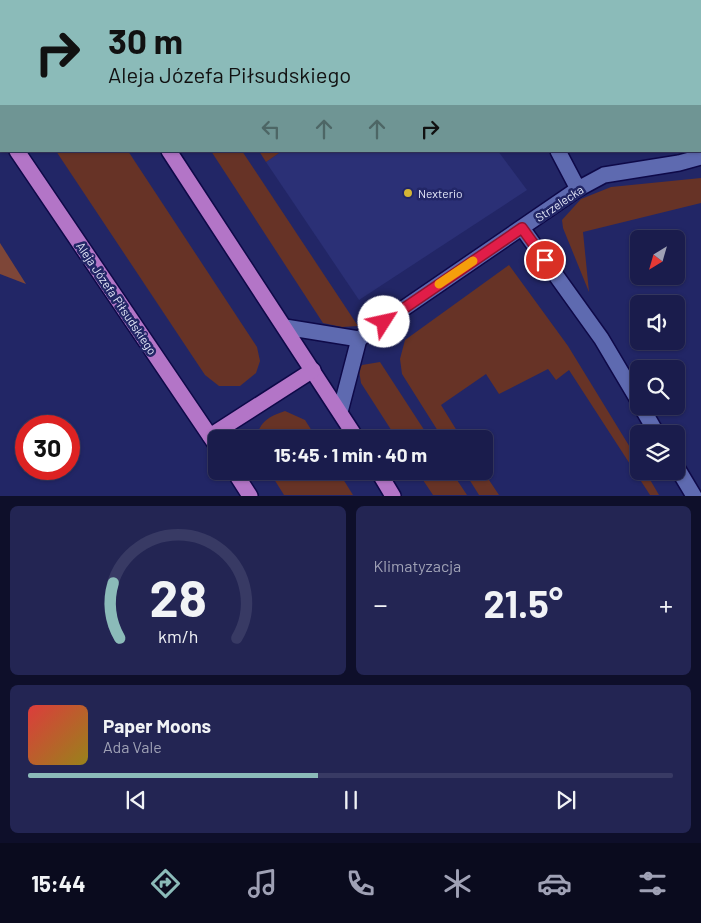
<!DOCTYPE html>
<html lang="pl">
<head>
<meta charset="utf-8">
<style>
	:root { --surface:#1a1c4c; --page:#232553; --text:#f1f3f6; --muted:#9fa1b5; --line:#383a64; --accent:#8bbbb9 }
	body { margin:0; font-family:Barlow,sans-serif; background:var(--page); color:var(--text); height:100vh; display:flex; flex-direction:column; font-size:19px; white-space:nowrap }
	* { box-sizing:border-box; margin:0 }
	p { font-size:16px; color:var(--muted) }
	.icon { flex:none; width:28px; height:28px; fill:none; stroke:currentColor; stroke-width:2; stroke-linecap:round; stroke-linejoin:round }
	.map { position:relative; height:496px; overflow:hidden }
	.side { display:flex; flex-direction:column; gap:10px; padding:10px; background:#0e0f2a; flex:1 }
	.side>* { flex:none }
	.top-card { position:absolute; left:0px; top:0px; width:701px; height:152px; box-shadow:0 1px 4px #0004,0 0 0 1px var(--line); background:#8bbbb9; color:#111; overflow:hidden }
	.needle { width:32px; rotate:217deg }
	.buttons { position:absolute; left:630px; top:230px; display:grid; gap:10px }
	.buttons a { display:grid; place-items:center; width:55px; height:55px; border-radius:8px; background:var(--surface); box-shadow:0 1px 4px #0004,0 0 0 1px var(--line); font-size:25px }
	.speed { position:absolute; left:15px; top:415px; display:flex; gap:10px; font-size:25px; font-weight:700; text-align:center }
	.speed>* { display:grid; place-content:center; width:65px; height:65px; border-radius:50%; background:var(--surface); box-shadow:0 1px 4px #0004,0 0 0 1px var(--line); line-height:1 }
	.speed .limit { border:8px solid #d22; background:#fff; color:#111 }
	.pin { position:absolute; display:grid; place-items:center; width:42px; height:42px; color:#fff; margin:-21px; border:2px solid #fff; border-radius:50%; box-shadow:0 1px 5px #0007 }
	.me { position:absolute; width:55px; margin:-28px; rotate:55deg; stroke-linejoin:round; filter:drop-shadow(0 0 4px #0008) }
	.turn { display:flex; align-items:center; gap:18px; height:105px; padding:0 25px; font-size:22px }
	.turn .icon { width:65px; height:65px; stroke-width:2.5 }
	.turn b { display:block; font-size:35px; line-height:42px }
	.lanes { display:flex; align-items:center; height:48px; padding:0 25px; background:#0003; justify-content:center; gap:25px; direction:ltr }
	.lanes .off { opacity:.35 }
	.big { font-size:38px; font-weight:700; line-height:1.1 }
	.side .tile { flex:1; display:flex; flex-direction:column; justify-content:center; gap:8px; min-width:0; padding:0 18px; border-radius:8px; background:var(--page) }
	.side .dial { align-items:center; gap:0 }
	.dial svg { height:130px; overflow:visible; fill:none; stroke:var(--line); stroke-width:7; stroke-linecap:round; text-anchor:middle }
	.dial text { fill:var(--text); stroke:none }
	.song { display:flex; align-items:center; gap:15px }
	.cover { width:60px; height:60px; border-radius:8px; background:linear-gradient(135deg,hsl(0 70% 55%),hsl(50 70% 35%)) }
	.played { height:5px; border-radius:2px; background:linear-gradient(90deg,var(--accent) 45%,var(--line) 45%) }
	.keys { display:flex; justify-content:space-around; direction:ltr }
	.heat { display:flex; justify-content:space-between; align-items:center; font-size:28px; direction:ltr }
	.side .tiles { flex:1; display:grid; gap:10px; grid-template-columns:1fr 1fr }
	.tile:last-child { grid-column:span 2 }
	.trip { position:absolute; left:208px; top:430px; width:285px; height:50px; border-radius:8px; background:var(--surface); box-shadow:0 1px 4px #0004,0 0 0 1px var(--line); font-weight:700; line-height:50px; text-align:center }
	.menu { display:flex; height:80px; justify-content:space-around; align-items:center; background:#0a0b1e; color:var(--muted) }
	.menu .icon { width:35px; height:35px }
	.menu .on { color:var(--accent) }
	.menu b { font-size:22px; color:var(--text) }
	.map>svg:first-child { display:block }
	.built { fill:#2b3076 }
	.green { fill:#673326 }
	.forest { fill:#7e4638 }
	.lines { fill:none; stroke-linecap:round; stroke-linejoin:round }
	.minor-casing { stroke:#0e0948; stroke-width:18 }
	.major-casing { stroke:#0e0948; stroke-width:18 }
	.minor { stroke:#5e6ab0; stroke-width:15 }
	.major { stroke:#b375c7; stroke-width:15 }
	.route-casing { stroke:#92132f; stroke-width:12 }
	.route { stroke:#e11d48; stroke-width:9 }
	.slow { stroke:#f59e0b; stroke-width:9 }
	.poi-dot { fill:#d4b535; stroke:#222666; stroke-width:2 }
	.labels { text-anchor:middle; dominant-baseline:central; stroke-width:5; stroke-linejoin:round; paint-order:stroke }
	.poi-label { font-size:12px; fill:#e5e9f9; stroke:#222666; text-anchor:start }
	.street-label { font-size:12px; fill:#e5e9f9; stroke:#222666 }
</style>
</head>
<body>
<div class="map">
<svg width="701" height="496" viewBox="0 0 701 496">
	<rect width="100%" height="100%" fill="#222666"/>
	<polygon class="built" points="282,151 498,151 527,190 359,300 266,162"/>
	<g class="green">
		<polygon points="0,0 29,1 1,1 1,69"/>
		<polygon points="56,151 128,151 257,347 260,361 256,373 240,386 219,386 205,375"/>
		<polygon points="211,151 242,151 358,326 342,327 323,323"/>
		<polygon points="259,151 282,151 266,162"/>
		<polygon points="701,178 701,203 583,232 589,292 563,228 562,220 581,199 611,187"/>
		<polygon points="509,265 568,346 639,462 639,471 645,471 659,495 650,495 569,370 556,380 548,369 499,394 486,374 441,405 462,439 443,439 402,374 400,359 405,340"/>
		<polygon points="380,362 430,439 397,439 361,383 359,370 362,365"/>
		<path d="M285,411L305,420L317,439H257C258,422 270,416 285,411Z"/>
		<polygon points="269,471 338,471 353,495 284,495"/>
		<polygon points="417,471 451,471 467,495 433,495"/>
		<polygon points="464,471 483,471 499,495 479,495"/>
	</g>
	<polygon class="forest" points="0,243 26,284 0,274"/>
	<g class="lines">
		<g class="minor-casing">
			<g id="minor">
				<polyline points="460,0 460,1"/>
				<polyline points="558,151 578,189"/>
				<polyline points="522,228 601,338 639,402"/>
				<polyline points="285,327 359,339 340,412"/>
				<polyline points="359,339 578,189 604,175 679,163 701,157"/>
				<polyline points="641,406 657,434"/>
				<polyline points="676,466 694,496"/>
			</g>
		</g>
		<g class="major-casing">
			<g id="major">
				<polyline points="70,0 71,1"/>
				<polyline points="0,126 1,128"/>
				<polyline points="17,151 216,445"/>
				<polyline points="169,151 357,439"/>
				<polyline points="210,436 313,370"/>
				<polyline points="234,471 250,496"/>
				<polyline points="378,471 393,496"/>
			</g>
		</g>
		<use href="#minor" class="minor"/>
		<use href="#major" class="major"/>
	</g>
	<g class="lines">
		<g class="route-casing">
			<polyline id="route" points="384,322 522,228 545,260"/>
		</g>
		<use href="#route" class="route"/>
		<polyline class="slow" points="439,284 473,261"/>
	</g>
	<circle class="poi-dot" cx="408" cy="193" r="5"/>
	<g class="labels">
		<g class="poi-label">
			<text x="418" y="193">Nexterio</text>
		</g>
		<g class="street-label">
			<text transform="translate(559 203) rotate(-34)">Strzelecka</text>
			<text transform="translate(117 298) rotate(56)">Aleja Józefa Piłsudskiego</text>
		</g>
	</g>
</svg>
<div class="buttons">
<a><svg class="needle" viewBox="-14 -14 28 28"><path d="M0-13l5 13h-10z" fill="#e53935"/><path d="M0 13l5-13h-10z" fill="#9fa1b5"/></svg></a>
<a><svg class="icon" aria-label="sound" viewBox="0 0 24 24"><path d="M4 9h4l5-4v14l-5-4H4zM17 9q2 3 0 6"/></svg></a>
<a><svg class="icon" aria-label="search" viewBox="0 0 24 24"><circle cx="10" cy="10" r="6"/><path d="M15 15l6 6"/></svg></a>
<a><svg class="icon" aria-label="layers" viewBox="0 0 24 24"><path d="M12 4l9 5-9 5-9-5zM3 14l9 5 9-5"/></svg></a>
</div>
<div class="speed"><div class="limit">30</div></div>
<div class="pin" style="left:545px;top:260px;background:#d93025"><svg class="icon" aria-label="arrive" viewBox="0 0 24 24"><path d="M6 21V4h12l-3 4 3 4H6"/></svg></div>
<svg class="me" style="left:384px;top:322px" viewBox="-20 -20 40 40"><circle r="19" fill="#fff"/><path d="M0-13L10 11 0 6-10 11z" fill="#e11d48"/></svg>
<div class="trip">15:45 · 1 min · 40 m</div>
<div class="top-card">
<div class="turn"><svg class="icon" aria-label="right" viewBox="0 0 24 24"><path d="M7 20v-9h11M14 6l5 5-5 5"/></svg><div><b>30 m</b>Aleja Józefa Piłsudskiego</div></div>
<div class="lanes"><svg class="icon off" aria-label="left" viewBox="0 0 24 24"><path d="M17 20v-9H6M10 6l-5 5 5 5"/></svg><svg class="icon off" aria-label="ahead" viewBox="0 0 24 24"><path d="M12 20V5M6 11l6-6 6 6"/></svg><svg class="icon off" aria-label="ahead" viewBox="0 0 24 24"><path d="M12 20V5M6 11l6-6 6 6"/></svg><svg class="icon" aria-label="right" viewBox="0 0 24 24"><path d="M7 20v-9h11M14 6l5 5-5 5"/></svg></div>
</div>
</div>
<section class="side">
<div class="tiles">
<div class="tile dial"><svg viewBox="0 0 100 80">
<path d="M14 69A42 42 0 1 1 86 69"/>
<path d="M14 69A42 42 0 0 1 10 35" stroke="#8bbbb9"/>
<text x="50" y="56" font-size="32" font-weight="700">28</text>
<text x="50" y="72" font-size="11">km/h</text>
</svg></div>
<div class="tile"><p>Klimatyzacja</p>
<div class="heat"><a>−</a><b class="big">21.5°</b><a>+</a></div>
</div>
<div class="tile">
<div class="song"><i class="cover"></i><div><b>Paper Moons</b><p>Ada Vale</p></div></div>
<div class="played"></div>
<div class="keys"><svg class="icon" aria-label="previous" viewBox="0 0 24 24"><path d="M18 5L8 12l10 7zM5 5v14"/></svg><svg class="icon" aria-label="pause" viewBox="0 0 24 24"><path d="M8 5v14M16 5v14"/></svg><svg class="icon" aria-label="next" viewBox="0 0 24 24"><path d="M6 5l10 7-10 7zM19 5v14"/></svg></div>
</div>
</div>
</section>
<nav class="menu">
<b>15:44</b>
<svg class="icon on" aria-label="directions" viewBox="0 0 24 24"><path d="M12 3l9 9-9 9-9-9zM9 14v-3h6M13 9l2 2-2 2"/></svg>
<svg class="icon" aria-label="music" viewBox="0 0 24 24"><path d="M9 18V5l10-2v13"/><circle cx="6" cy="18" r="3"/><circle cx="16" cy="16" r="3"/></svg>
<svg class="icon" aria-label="phone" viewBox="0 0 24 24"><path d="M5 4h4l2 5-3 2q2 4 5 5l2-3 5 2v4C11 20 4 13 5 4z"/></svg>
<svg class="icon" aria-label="climate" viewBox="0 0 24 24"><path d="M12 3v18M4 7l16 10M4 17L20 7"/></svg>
<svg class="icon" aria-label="car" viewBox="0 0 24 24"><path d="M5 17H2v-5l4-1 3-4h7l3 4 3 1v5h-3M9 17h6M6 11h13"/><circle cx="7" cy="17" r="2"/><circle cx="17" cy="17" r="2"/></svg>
<svg class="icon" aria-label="filters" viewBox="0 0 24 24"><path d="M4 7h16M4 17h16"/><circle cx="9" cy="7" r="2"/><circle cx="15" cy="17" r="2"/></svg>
</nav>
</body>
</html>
